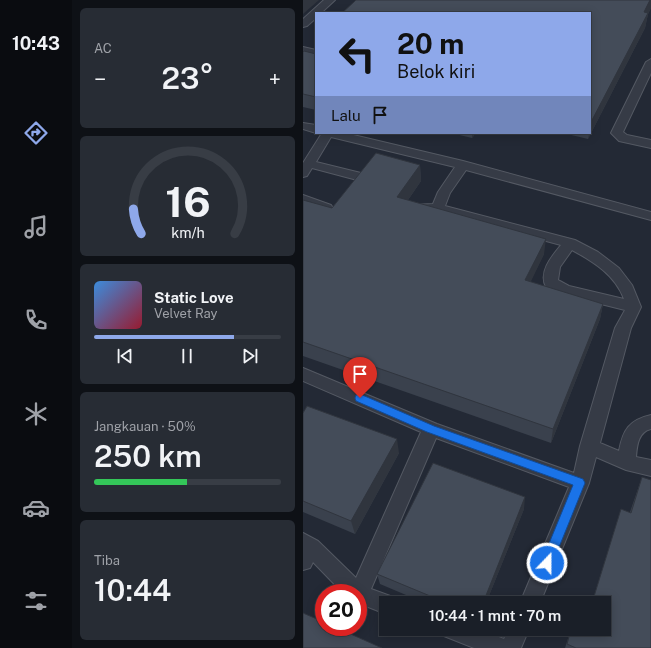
<!DOCTYPE html>
<html lang="id">
<head>
<meta charset="utf-8">
<style>
	:root { --surface:#1a1f28; --page:#272c34; --text:#f1f3f6; --muted:#9fa2a8; --line:#383d45; --accent:#8ea8ea }
	body { margin:0; font-family:"Public Sans",sans-serif; background:var(--page); color:var(--text); height:100vh; display:flex; flex-direction:column; font-size:15px; white-space:nowrap }
	* { box-sizing:border-box; margin:0 }
	p { font-size:13px; color:var(--muted) }
	.icon { flex:none; width:22px; height:22px; fill:none; stroke:currentColor; stroke-width:2; stroke-linecap:round; stroke-linejoin:round }
	.map { position:relative; flex:1; overflow:hidden }
	.drawer { display:flex; flex-direction:column; gap:8px; padding:8px; background:#0e1116; width:231px }
	.drawer>* { flex:none }
	.top-card { position:absolute; left:12px; top:12px; width:276px; height:122px; border-radius:0px; box-shadow:0 2px 10px #0003,0 0 0 1px var(--line); background:#8ea8ea; color:#111; overflow:hidden }
	.speed { position:absolute; left:12px; top:584px; display:flex; gap:8px; font-size:20px; font-weight:700; text-align:center }
	.speed>* { display:grid; place-content:center; width:52px; height:52px; border-radius:50%; background:var(--surface); box-shadow:0 2px 10px #0003,0 0 0 1px var(--line); line-height:1 }
	.speed .limit { border:6px solid #d22; background:#fff; color:#111 }
	.pin { position:absolute; display:grid; place-items:center; width:34px; height:34px; color:#fff; margin:-41px -17px; border-radius:50% 50% 50% 0; rotate:-45deg; box-shadow:0 0 4px #0007 }
	.pin .icon { rotate:45deg }
	.me { position:absolute; width:44px; margin:-22px; rotate:22deg; stroke-linejoin:round; filter:drop-shadow(0 0 3px #0008) }
	.turn { display:flex; align-items:center; gap:14px; height:84px; padding:0 16px; font-size:18px }
	.turn .icon { width:52px; height:52px; stroke-width:2.5 }
	.turn b { display:block; font-size:28px; line-height:34px }
	.then { display:flex; align-items:center; height:38px; padding:0 16px; background:#0003; gap:8px; font-size:15px }
	.big { font-size:30px; font-weight:600; line-height:1.1 }
	.drawer .widget { flex:1; display:flex; flex-direction:column; justify-content:center; gap:6px; min-width:0; padding:0 14px; border-radius:6px; background:var(--page) }
	.drawer .dial { align-items:center; gap:0 }
	.dial svg { height:104px; overflow:visible; fill:none; stroke:var(--line); stroke-width:7; stroke-linecap:round; text-anchor:middle }
	.dial text { fill:var(--text); stroke:none }
	.song { display:flex; align-items:center; gap:12px }
	.cover { width:48px; height:48px; border-radius:6px; background:linear-gradient(135deg,hsl(210 70% 55%),hsl(350 70% 35%)) }
	.played { height:4px; border-radius:2px; background:linear-gradient(90deg,var(--accent) 75%,var(--line) 75%) }
	.keys { display:flex; justify-content:space-around; direction:ltr }
	.heat { display:flex; justify-content:space-between; align-items:center; font-size:22px; direction:ltr }
	.charge { height:6px; border-radius:3px; background:linear-gradient(90deg,#34c759 50%,var(--line) 0) }
	.trip { position:absolute; left:76px; top:596px; width:232px; height:40px; border-radius:0px; background:var(--surface); box-shadow:0 2px 10px #0003,0 0 0 1px var(--line); font-weight:600; line-height:40px; text-align:center }
	main { display:flex; flex:1; min-height:0 }
	.dock { display:flex; flex-direction:column; width:72px; justify-content:space-around; align-items:center; background:#0a0c10; color:var(--muted) }
	.dock .icon { width:28px; height:28px }
	.dock .current { color:var(--accent) }
	.dock b { font-size:18px; color:var(--text) }
	.map>svg:first-child { display:block }
	.lines { fill:none; stroke-linecap:round; stroke-linejoin:round }
	.service-casing { stroke:#545963; stroke-width:2 }
	.service { fill:#363b46; fill-rule:evenodd }
	.wall { fill:#3a414d }
	.shaded-wall { fill:#30353e }
	.building { fill:#444c59; stroke:#30353e }
	.route { fill:#1a73e8; stroke:#114b97 }
</style>
</head>
<body>
<main>
<nav class="dock">
<b>10:43</b>
<svg class="icon current" aria-label="directions" viewBox="0 0 24 24"><path d="M12 3l9 9-9 9-9-9zM9 14v-3h6M13 9l2 2-2 2"/></svg>
<svg class="icon" aria-label="music" viewBox="0 0 24 24"><path d="M9 18V5l10-2v13"/><circle cx="6" cy="18" r="3"/><circle cx="16" cy="16" r="3"/></svg>
<svg class="icon" aria-label="phone" viewBox="0 0 24 24"><path d="M5 4h4l2 5-3 2q2 4 5 5l2-3 5 2v4C11 20 4 13 5 4z"/></svg>
<svg class="icon" aria-label="climate" viewBox="0 0 24 24"><path d="M12 3v18M4 7l16 10M4 17L20 7"/></svg>
<svg class="icon" aria-label="car" viewBox="0 0 24 24"><path d="M5 17H2v-5l4-1 3-4h7l3 4 3 1v5h-3M9 17h6M6 11h13"/><circle cx="7" cy="17" r="2"/><circle cx="17" cy="17" r="2"/></svg>
<svg class="icon" aria-label="filters" viewBox="0 0 24 24"><path d="M4 7h16M4 17h16"/><circle cx="9" cy="7" r="2"/><circle cx="15" cy="17" r="2"/></svg>
</nav>
<section class="drawer">
<div class="widget"><p>AC</p>
<div class="heat"><a>−</a><b class="big">23°</b><a>+</a></div>
</div>
<div class="widget dial"><svg viewBox="0 0 100 80">
<path d="M14 69A42 42 0 1 1 86 69"/>
<path d="M14 69A42 42 0 0 1 8 50" stroke="#8ea8ea"/>
<text x="50" y="56" font-size="32" font-weight="700">16</text>
<text x="50" y="72" font-size="11">km/h</text>
</svg></div>
<div class="widget">
<div class="song"><i class="cover"></i><div><b>Static Love</b><p>Velvet Ray</p></div></div>
<div class="played"></div>
<div class="keys"><svg class="icon" aria-label="previous" viewBox="0 0 24 24"><path d="M18 5L8 12l10 7zM5 5v14"/></svg><svg class="icon" aria-label="pause" viewBox="0 0 24 24"><path d="M8 5v14M16 5v14"/></svg><svg class="icon" aria-label="next" viewBox="0 0 24 24"><path d="M6 5l10 7-10 7zM19 5v14"/></svg></div>
</div>
<div class="widget"><p>Jangkauan · 50%</p><b class="big">250 km</b><div class="charge"></div></div>
<div class="widget"><p>Tiba</p><b class="big">10:44</b></div>
</section>
<div class="map">
<svg width="348" height="648" viewBox="0 0 348 648">
	<rect width="100%" height="100%" fill="#232935"/>
	<g class="lines">
		<g class="service-casing">
			<g id="service">
				<polygon points="21,0 32,0 18,13 13,13 13,18 4,26 0,27 0,19"/>
				<polygon points="0,47 13,50 13,56 0,53"/>
				<polygon points="348,59 348,73 320,132 324,135 348,140 348,148 316,141 308,133 343,62"/>
				<polygon points="0,123 13,125 13,133 0,129"/>
				<path d="M19,133H42L160,161L348,212V220L163,170L147,193L142,206L272,240L295,252L316,268L329,285L338,307L328,328L297,443L316,451C320,430 326,420 348,415V429C335,432 334,446 333,457L348,460V476L323,470L293,457L286,483L237,603H217L266,487L133,438L68,589L90,597L92,603H83V614L55,603V593H40L10,562L7,568L0,570V533L15,541L53,578L118,432L0,381V368L134,424L271,473L277,446L312,328L322,310L262,295L243,287C235,272 249,256 258,245L135,212L108,211L106,208L108,205L130,204L135,192L152,167L28,137L13,162L62,174L64,177L62,180L58,181L9,168L4,176L0,177V163ZM269,250C291,262 312,275 321,299L266,286L255,280L257,267Z"/>
				<polygon points="0,195 28,205 30,208 28,211 23,212 0,204"/>
				<polygon points="138,629 175,629 201,639 206,629 226,629 218,648 171,648 141,636"/>
			</g>
		</g>
		<use href="#service" class="service"/>
	</g>
	<g class="wall">
		<polygon points="348,8 345,14 342,28 285,139 260,133 287,133 287,13"/>
		<polygon points="0,52 13,54 13,110 0,107"/>
		<polygon points="148,133 173,133 169,138"/>
		<polygon points="117,165 118,181 105,200 241,254 227,282 300,304 297,319 248,443 0,356 0,200 29,208"/>
		<polygon points="0,413 96,453 52,534 0,512"/>
		<polygon points="339,477 348,648 262,648 268,629 301,629 301,603 289,603 314,522 327,512"/>
		<polygon points="221,509 183,603 122,603 77,584 74,574"/>
	</g>
	<g class="shaded-wall">
		<polygon points="0,0 16,0 0,14"/>
		<polygon points="347,0 348,0 348,8 345,14 342,28 285,139 286,133 287,133 287,124 341,12"/>
		<polygon points="169,133 173,133 169,138"/>
		<polygon points="117,165 118,181 96,213 94,197"/>
		<polygon points="243,239 241,254 221,296 222,280"/>
		<polygon points="300,304 297,319 248,443 250,429"/>
		<polygon points="94,439 96,453 52,534 48,521"/>
		<polygon points="222,497 221,509 183,603 180,603"/>
	</g>
	<g class="building">
		<polygon points="53,0 347,0 341,12 345,13 287,124 287,13 39,13"/>
		<polygon points="1,51 13,54 13,97 0,94 0,52"/>
		<polygon points="73,153 117,165 94,197 243,239 222,280 300,304 250,429 0,342 0,200 29,208"/>
		<polygon points="4,406 94,439 48,521 0,501 0,413"/>
		<polygon points="130,463 222,497 180,603 144,603 74,574"/>
		<polygon points="339,477 348,480 348,648 273,648 264,644 268,629 301,629 301,603 289,603 318,509 328,513"/>
		<polygon points="0,613 21,622 21,627 32,627 79,648 0,648"/>
	</g>
	<polygon class="route" points="57,394 131,426 280,479 282,483 248,567 244,569 239,567 238,563 270,485 124,432 53,401 52,398 53,395"/>
</svg>
<div class="speed"><div class="limit">20</div></div>
<div class="pin" style="left:57px;top:398px;background:#d93025"><svg class="icon" aria-label="arrive" viewBox="0 0 24 24"><path d="M6 21V4h12l-3 4 3 4H6"/></svg></div>
<svg class="me" style="left:244px;top:563px" viewBox="-20 -20 40 40"><circle r="17" fill="#1a73e8" stroke="#fff" stroke-width="3"/><path d="M0-11L8 9 0 5-8 9z" fill="#fff"/></svg>
<div class="trip">10:44 · 1 mnt · 70 m</div>
<div class="top-card">
<div class="turn"><svg class="icon" aria-label="left" viewBox="0 0 24 24"><path d="M17 20v-9H6M10 6l-5 5 5 5"/></svg><div><b>20 m</b>Belok kiri</div></div>
<div class="then">Lalu<svg class="icon" aria-label="arrive" viewBox="0 0 24 24"><path d="M6 21V4h12l-3 4 3 4H6"/></svg></div>
</div>
</div>
</main>
</body>
</html>
